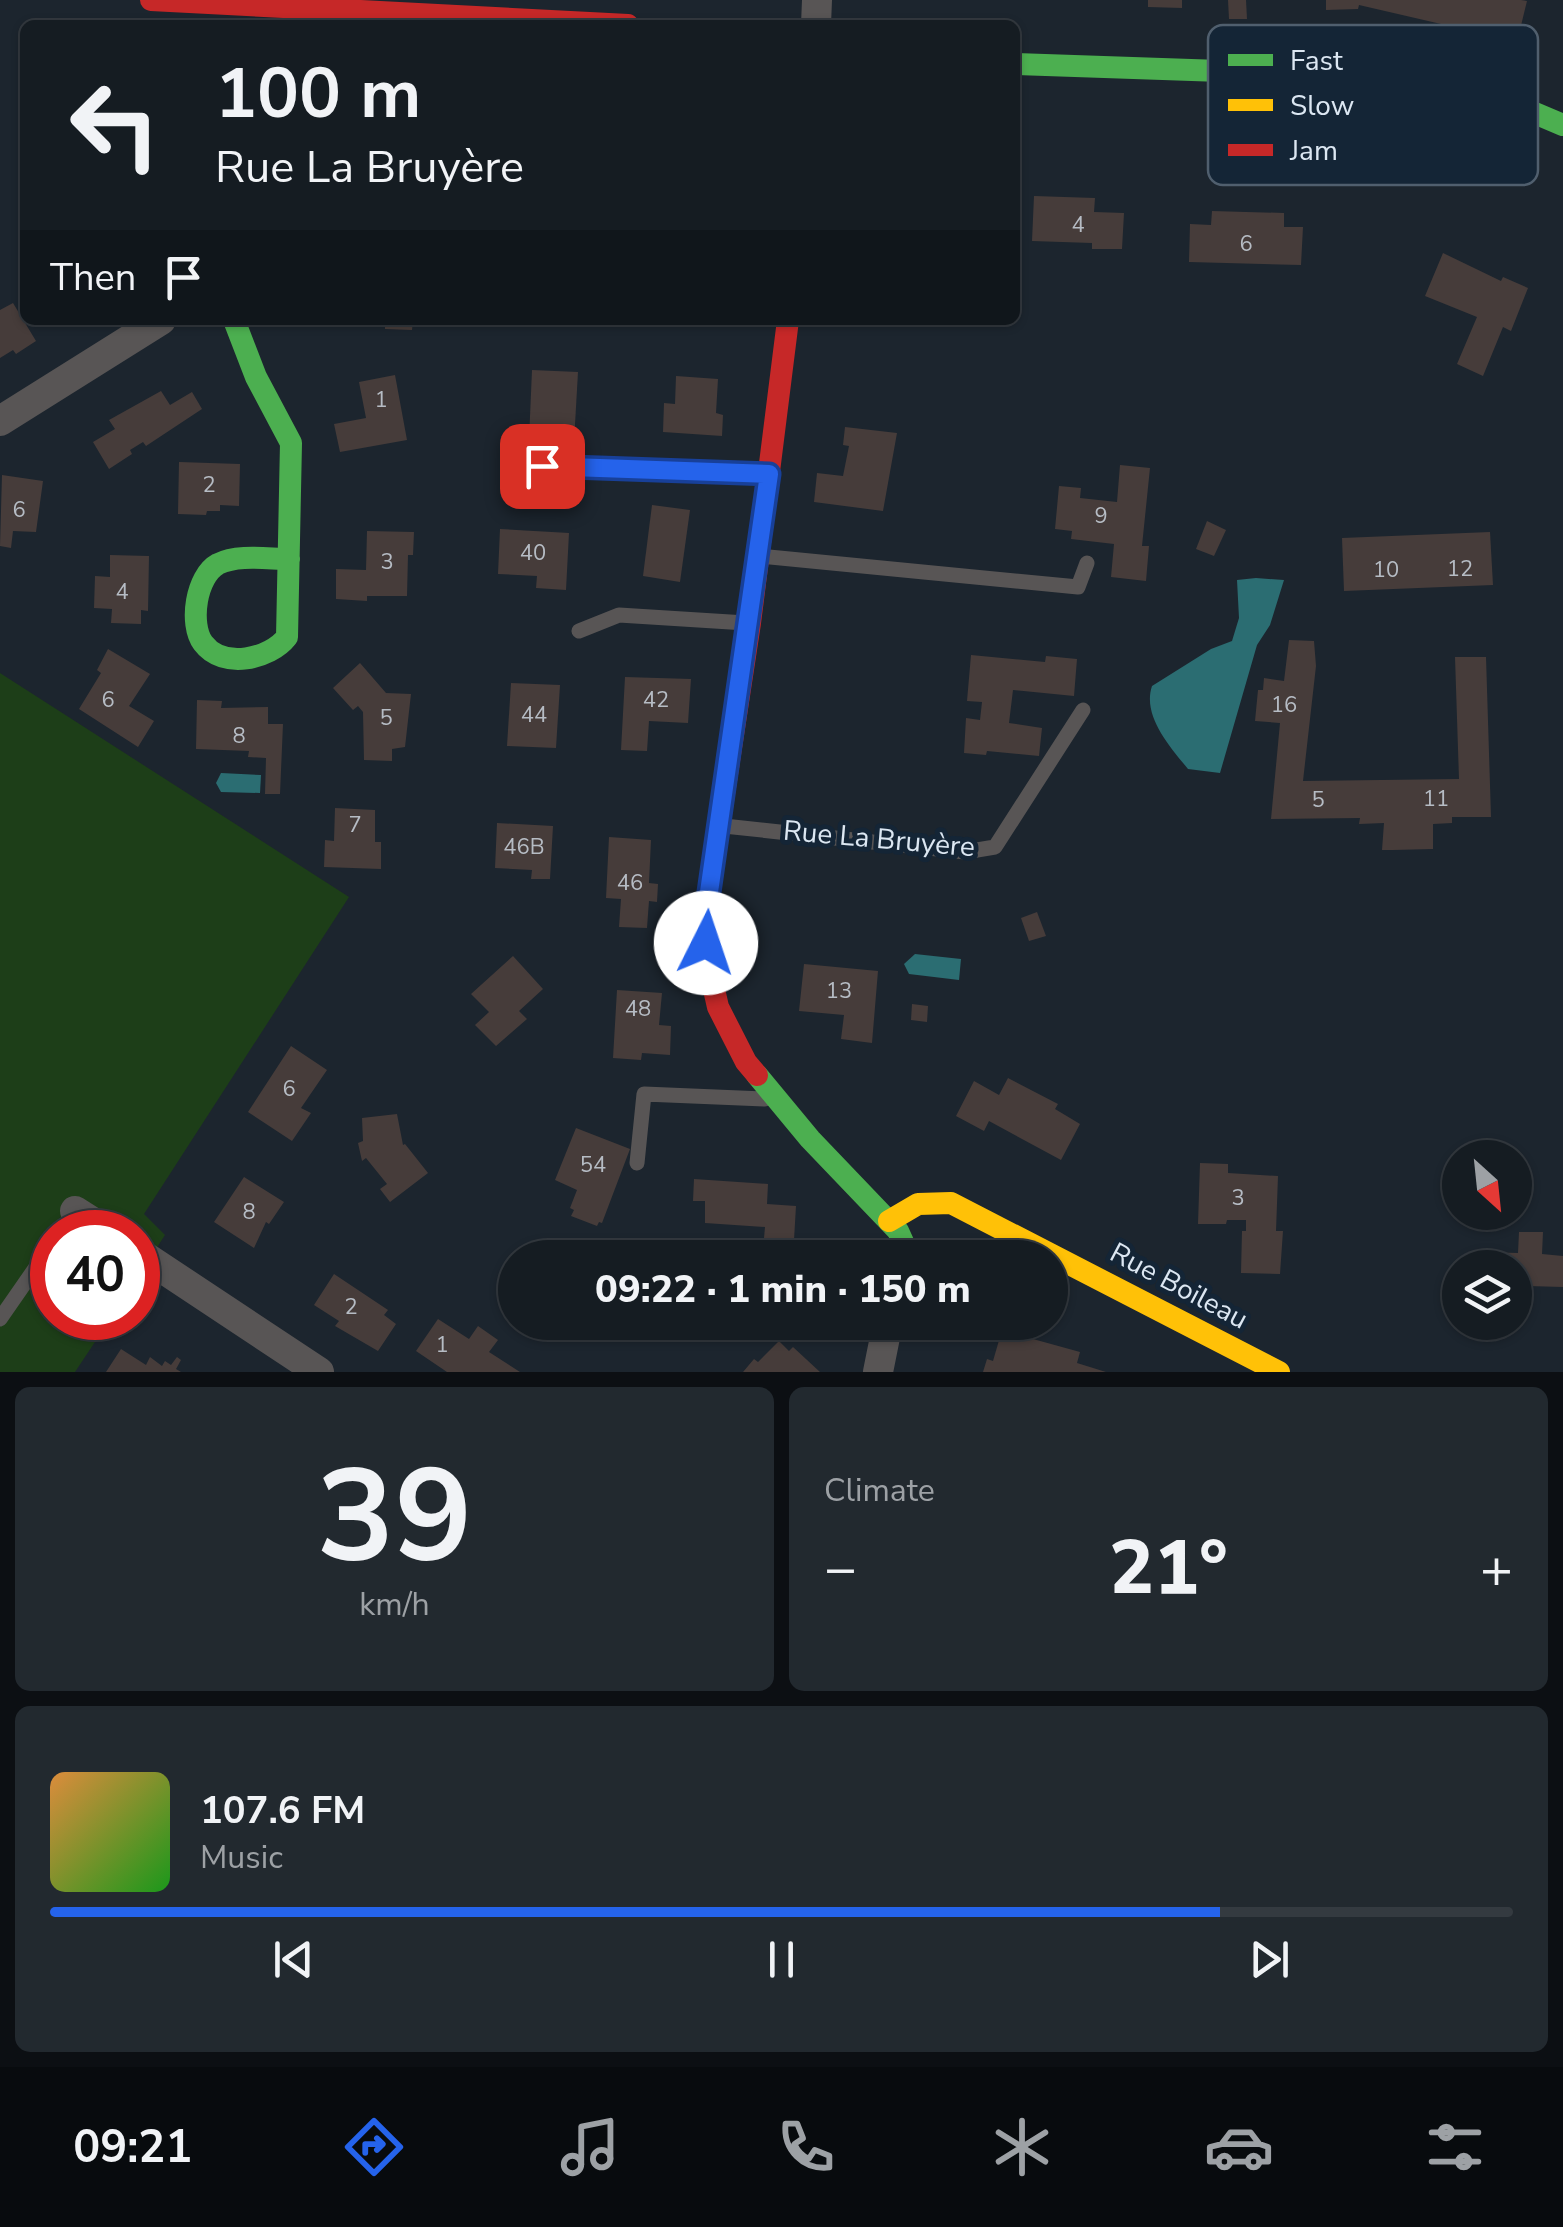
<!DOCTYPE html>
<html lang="en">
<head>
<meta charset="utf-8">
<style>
	:root { --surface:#151c22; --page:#22292f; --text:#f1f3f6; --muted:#9da1a5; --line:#343a40; --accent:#2563eb }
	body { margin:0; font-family:"Nunito Sans",sans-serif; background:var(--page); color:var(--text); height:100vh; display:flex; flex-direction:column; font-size:38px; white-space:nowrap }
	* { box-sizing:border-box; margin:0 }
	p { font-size:32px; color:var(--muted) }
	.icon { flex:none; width:55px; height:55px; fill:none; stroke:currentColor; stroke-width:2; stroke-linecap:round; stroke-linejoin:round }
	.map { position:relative; height:1372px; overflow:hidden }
	.details { display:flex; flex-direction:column; gap:15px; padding:15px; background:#0c0f13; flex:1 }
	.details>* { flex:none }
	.top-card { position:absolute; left:20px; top:20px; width:1000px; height:305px; border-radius:15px; box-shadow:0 2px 8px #0004,0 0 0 2px var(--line); background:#151c22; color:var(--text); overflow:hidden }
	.needle { width:65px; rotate:153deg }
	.fabs { position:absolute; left:1442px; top:1140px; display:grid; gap:20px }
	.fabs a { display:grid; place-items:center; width:90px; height:90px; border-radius:50%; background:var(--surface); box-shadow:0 2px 8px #0004,0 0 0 2px var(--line); font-size:50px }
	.speed { position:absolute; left:30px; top:1210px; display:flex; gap:20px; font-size:50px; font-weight:700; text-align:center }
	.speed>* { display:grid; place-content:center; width:130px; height:130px; border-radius:50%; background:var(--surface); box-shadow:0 2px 8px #0004,0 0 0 2px var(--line); line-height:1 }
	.speed .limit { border:15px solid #d22; background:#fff; color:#111 }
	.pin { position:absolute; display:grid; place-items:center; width:85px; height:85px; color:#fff; margin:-42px; border-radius:20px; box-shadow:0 5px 15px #0006 }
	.me { position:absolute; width:110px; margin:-55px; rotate:4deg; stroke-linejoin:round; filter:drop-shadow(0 0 8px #0008) }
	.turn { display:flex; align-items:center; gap:35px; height:210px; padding:0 30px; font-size:45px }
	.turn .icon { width:130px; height:130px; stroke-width:2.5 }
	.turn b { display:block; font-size:70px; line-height:85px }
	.then { display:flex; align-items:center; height:95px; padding:0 30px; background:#0003; gap:20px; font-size:38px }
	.big { font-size:75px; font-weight:800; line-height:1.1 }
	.details .card { flex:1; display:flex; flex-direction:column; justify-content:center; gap:15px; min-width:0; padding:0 35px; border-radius:15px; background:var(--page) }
	.details .dial { align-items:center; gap:0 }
	.dial b { font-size:130px; line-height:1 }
	.song { display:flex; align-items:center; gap:30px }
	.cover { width:120px; height:120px; border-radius:15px; background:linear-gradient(135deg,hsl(30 70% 55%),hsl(120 70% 35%)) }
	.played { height:10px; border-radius:5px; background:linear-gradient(90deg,var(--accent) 80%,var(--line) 80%) }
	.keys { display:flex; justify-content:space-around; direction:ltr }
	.heat { display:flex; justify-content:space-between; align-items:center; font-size:55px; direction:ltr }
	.details .tiles { flex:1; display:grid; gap:15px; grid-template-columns:1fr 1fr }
	.card:last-child { grid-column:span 2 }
	.trip { position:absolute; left:498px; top:1240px; width:570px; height:100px; border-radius:50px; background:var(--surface); box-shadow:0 2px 8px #0004,0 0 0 2px var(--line); font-weight:800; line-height:100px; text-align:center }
	.tab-bar { display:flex; height:160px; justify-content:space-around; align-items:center; background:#080b0e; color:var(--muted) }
	.tab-bar .icon { width:70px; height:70px }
	.tab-bar .current { color:var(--accent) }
	.tab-bar b { font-size:45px; color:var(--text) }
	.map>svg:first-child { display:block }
	.green { fill:#1d3e18 }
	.water { fill:#2b6d72 }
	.building { fill:#463c3a }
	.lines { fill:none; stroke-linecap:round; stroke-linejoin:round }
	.lane { stroke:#585555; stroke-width:15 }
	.street { stroke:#585555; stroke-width:30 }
	.fast { stroke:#4caf50; stroke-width:22 }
	.slow { stroke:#ffc107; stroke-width:22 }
	.jam { stroke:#c62828; stroke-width:22 }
	.route-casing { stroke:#184099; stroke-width:25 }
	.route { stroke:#2563eb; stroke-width:18 }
	.labels { text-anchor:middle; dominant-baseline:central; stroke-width:10; stroke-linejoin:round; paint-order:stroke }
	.number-label { font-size:22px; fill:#b6bcc4 }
	.street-label { font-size:28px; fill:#dce7f2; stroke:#142536 }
	.key { fill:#142536; stroke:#505f6e; stroke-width:2.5 }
	.key-label { font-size:28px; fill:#dce7f2 }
</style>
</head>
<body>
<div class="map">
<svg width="1563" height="1372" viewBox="0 0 1563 1372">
	<rect width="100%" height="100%" fill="#1c252e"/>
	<polygon class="green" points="0,673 349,897 144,1214 165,1235 138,1277 138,1232 52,1232 52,1318 111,1318 75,1372 0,1372"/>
	<g class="water">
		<path d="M1256,578L1284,580L1270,625L1257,645L1220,773L1188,769C1170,747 1142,716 1152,686L1211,649L1232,641L1239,618L1237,580Z"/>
		<polygon points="221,773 261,775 260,793 221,792 216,783"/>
		<polygon points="915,954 961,959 959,980 909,974 904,964"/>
	</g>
	<g class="building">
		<polygon points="1148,0 1182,0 1182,8 1148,7"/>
		<polygon points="1228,0 1246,0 1247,19 1229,19"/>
		<polygon points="1326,0 1521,0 1527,1 1517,42 1494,36 1495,32 1468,26 1467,30 1359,5 1358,9 1326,10"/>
		<polygon points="1034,196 1095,198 1094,212 1124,213 1122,249 1092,249 1092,243 1032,241"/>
		<polygon points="1212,211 1284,213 1284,227 1303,227 1301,265 1189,262 1190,224 1211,225"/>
		<polygon points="1443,253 1501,281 1503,277 1528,288 1511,331 1503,327 1483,376 1457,364 1477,317 1425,296"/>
		<polygon points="13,303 36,341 16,354 13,350 0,358 0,310"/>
		<polygon points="385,320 413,320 412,330 385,329"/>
		<polygon points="532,370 578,372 574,442 529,440"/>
		<polygon points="395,375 407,440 340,452 334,424 366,418 359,382"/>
		<polygon points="676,376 718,379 716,413 723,415 722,436 663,432 664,403 675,404"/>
		<polygon points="161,391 170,405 192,392 202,409 146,446 143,442 130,450 132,454 109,469 93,442 115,429 109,420"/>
		<polygon points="845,427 897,433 883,511 814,502 817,473 843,476 849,446 843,445"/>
		<polygon points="179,462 240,464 239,506 220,505 220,511 207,511 206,515 178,514"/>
		<polygon points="1120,465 1150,468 1142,546 1149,546 1146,581 1111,577 1114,544 1071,539 1072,531 1055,529 1059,486 1081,488 1080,498 1117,502"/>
		<polygon points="2,475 43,481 36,532 13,531 11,548 0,546"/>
		<polygon points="652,505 690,510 680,582 643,576"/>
		<polygon points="1207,521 1226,530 1214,556 1196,549"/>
		<polygon points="500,529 569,533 566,590 536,588 537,576 498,574"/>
		<polygon points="367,531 414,532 413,555 408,555 407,596 367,596 367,601 336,599 336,569 366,570"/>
		<polygon points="1490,532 1493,585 1344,591 1342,538"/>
		<polygon points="110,555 149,556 148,611 141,610 141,624 111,623 112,609 94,608 95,576 110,577"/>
		<polygon points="1289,640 1314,641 1316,666 1303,781 1459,779 1455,657 1486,657 1491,817 1452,817 1452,823 1433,824 1433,849 1393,850 1382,850 1384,823 1359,824 1360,818 1271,819 1280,723 1255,721 1258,690 1263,690 1264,678 1284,681"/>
		<polygon points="108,649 150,674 129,706 154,721 138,747 79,709 101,673 97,670"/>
		<polygon points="971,655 1045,662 1046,656 1077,659 1074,696 1013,690 1009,723 1042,728 1039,756 987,751 986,755 964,753 966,718 980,720 982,702 967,701"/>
		<polygon points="360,663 386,693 411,694 405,747 392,749 392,761 364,760 363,712 358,706 353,710 333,688"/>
		<polygon points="625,677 691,679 688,723 649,721 647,751 621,750"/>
		<polygon points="511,683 560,685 556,748 507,746"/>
		<polygon points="197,700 222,701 221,708 268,707 268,724 283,724 280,794 265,794 266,758 248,757 249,751 196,749"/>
		<polygon points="335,808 375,810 375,842 381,842 381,869 324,867 325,840 334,841"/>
		<polygon points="497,823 553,826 550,879 531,879 532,870 495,868"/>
		<polygon points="609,837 651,840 649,883 658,884 657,902 649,901 647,928 619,927 621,899 606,898"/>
		<polygon points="1037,912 1046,936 1029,941 1021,918"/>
		<polygon points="513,956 543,989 519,1011 527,1019 496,1046 475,1025 489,1012 471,994"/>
		<polygon points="804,964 878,971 872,1043 841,1039 844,1015 799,1011"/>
		<polygon points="617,990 662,993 659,1025 671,1026 670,1055 642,1053 641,1060 613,1058"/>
		<polygon points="912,1004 928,1006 927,1022 911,1020"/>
		<polygon points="291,1046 327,1070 301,1108 311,1113 292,1141 248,1112"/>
		<polygon points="1008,1078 1058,1104 1055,1109 1080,1124 1061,1160 989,1121 984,1131 956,1116 974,1081 999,1095"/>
		<polygon points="397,1114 403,1145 405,1144 428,1173 390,1202 380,1189 387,1184 366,1158 362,1161 358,1143 363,1141 362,1118"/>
		<polygon points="576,1128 630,1149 602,1223 599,1222 597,1226 571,1216 574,1210 570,1208 577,1190 555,1180"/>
		<polygon points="1200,1163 1228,1164 1228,1173 1278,1176 1276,1231 1283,1231 1280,1274 1241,1273 1242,1231 1246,1231 1246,1220 1227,1220 1226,1224 1198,1224"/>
		<polygon points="244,1177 284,1202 269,1224 266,1222 254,1248 214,1222"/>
		<polygon points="694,1179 768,1184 767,1204 796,1206 794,1240 764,1238 765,1227 705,1223 705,1201 693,1201"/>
		<polygon points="1519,1232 1543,1232 1542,1254 1563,1256 1563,1287 1528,1286 1528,1281 1515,1281 1515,1268 1460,1268 1460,1286 1456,1286 1456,1262 1481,1263 1482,1252 1518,1253"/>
		<polygon points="334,1274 388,1310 384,1315 396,1324 378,1351 335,1326 339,1321 314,1305"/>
		<polygon points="438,1319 469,1339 478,1326 498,1340 489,1352 520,1372 447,1372 416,1351"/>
		<polygon points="1009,1328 1034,1335 1033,1339 1080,1352 1077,1363 1106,1372 983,1372 987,1359 993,1361 1002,1330 1008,1331"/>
		<polygon points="779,1341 789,1351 793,1347 820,1372 743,1372 754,1359 758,1362"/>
		<polygon points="121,1349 146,1365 150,1357 162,1366 165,1361 171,1365 177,1357 181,1360 176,1369 181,1372 106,1372"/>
	</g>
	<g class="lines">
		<g class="lane">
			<polyline points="542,465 765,474"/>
			<polyline points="759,556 1078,587 1087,563"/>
			<polyline points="579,631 619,615 746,623"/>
			<polyline points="724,826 965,852 995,847 1083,710"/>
			<polyline points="637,1163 644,1094 765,1099"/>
			<polyline points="60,1232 75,1211"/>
			<polyline points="0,1319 52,1244"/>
		</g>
		<g class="street">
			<polyline points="816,25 817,0"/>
			<polyline points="0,421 161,320"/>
			<polyline points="75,1211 108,1232"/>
			<polyline points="138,1252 319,1372"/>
			<polyline points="878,1372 888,1322"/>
		</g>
		<g class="fast">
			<polyline points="1015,64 1421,78 1492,95 1563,125"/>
			<path d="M234,320L256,377L291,443L287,637C270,659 223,670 203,643C189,624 196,576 218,564C238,554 268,559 289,559"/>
			<polyline points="757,1075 810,1139 898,1231 903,1242 903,1258"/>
		</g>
		<polyline class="slow" points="889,1221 918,1204 951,1203 1279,1372"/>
		<g class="jam">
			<polyline points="151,0 628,25"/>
			<polyline points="757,1075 746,1062 718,1007 708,963 707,906 750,623 788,320"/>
		</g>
	</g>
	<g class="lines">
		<g class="route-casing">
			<polyline id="route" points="542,466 769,474 707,906 706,943"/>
		</g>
		<use href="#route" class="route"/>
	</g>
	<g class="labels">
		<g class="number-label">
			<text x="1078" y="225">4</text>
			<text x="1246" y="244">6</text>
			<text x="381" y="400">1</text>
			<text x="209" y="485">2</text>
			<text x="19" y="510">6</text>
			<text x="1101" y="516">9</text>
			<text x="533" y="553">40</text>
			<text x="387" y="562">3</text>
			<text x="1460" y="569">12</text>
			<text x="1386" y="570">10</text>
			<text x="122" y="592">4</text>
			<text x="108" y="700">6</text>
			<text x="656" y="700">42</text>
			<text x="1284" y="705">16</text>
			<text x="534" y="715">44</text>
			<text x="386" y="718">5</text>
			<text x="239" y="736">8</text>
			<text x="1436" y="799">11</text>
			<text x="1318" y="800">5</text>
			<text x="355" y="825">7</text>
			<text x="524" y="847">46B</text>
			<text x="630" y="883">46</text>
			<text x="839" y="991">13</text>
			<text x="638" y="1009">48</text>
			<text x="289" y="1089">6</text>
			<text x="593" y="1165">54</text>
			<text x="1238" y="1198">3</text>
			<text x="249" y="1212">8</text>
			<text x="351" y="1307">2</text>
			<text x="442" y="1345">1</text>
		</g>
		<g class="street-label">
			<text transform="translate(879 839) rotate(5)">Rue La Bruyère</text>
			<text transform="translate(1179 1286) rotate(28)">Rue Boileau</text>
		</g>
	</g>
	<rect x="1208" y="25" width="330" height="160" rx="15" class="key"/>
	<rect x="1228" y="54" width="45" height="12" fill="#4caf50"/>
	<rect x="1228" y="99" width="45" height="12" fill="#ffc107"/>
	<rect x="1228" y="144" width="45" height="12" fill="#c62828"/>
	<g class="key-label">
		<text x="1290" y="70">Fast</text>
		<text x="1290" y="115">Slow</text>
		<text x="1290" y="160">Jam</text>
	</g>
</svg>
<div class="fabs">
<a><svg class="needle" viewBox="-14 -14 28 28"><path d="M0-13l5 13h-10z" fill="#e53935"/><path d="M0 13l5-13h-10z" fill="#9da1a5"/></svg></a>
<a><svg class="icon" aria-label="layers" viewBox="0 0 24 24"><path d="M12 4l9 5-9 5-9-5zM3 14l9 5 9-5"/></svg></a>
</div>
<div class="speed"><div class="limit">40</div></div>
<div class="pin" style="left:542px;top:466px;background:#d93025"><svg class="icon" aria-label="arrive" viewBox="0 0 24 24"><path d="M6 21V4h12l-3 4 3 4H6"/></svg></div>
<svg class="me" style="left:706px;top:943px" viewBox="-20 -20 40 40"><circle r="19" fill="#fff"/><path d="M0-13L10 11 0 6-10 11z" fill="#2563eb"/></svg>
<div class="trip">09:22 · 1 min · 150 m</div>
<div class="top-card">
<div class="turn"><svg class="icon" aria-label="left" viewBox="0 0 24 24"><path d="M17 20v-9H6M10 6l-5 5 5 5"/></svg><div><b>100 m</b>Rue La Bruyère</div></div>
<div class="then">Then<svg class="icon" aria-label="arrive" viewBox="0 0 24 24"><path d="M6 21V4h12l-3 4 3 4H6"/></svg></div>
</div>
</div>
<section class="details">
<div class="tiles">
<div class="card dial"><b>39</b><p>km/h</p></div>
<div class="card"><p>Climate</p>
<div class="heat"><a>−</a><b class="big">21°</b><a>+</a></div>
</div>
<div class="card">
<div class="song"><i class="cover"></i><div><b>107.6 FM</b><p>Music</p></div></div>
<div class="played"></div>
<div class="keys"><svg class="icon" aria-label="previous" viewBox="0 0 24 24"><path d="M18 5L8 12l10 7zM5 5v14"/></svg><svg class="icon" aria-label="pause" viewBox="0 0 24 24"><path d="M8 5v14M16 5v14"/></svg><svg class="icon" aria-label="next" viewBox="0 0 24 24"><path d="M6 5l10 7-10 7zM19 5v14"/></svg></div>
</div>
</div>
</section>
<nav class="tab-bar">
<b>09:21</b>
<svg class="icon current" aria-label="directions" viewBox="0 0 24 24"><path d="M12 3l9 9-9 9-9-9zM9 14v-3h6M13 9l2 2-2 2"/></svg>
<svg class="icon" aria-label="music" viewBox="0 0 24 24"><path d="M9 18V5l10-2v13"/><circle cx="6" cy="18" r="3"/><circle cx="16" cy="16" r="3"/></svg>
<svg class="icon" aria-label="phone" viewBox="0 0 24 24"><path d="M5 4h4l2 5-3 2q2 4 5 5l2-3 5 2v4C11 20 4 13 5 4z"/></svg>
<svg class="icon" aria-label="climate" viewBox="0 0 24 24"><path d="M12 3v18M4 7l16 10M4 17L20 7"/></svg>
<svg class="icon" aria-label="car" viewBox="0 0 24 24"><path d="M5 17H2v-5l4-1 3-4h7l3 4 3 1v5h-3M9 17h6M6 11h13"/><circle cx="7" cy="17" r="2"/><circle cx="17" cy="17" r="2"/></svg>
<svg class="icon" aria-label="filters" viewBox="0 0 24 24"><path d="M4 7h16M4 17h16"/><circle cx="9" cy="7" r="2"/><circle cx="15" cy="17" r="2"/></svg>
</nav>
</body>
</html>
